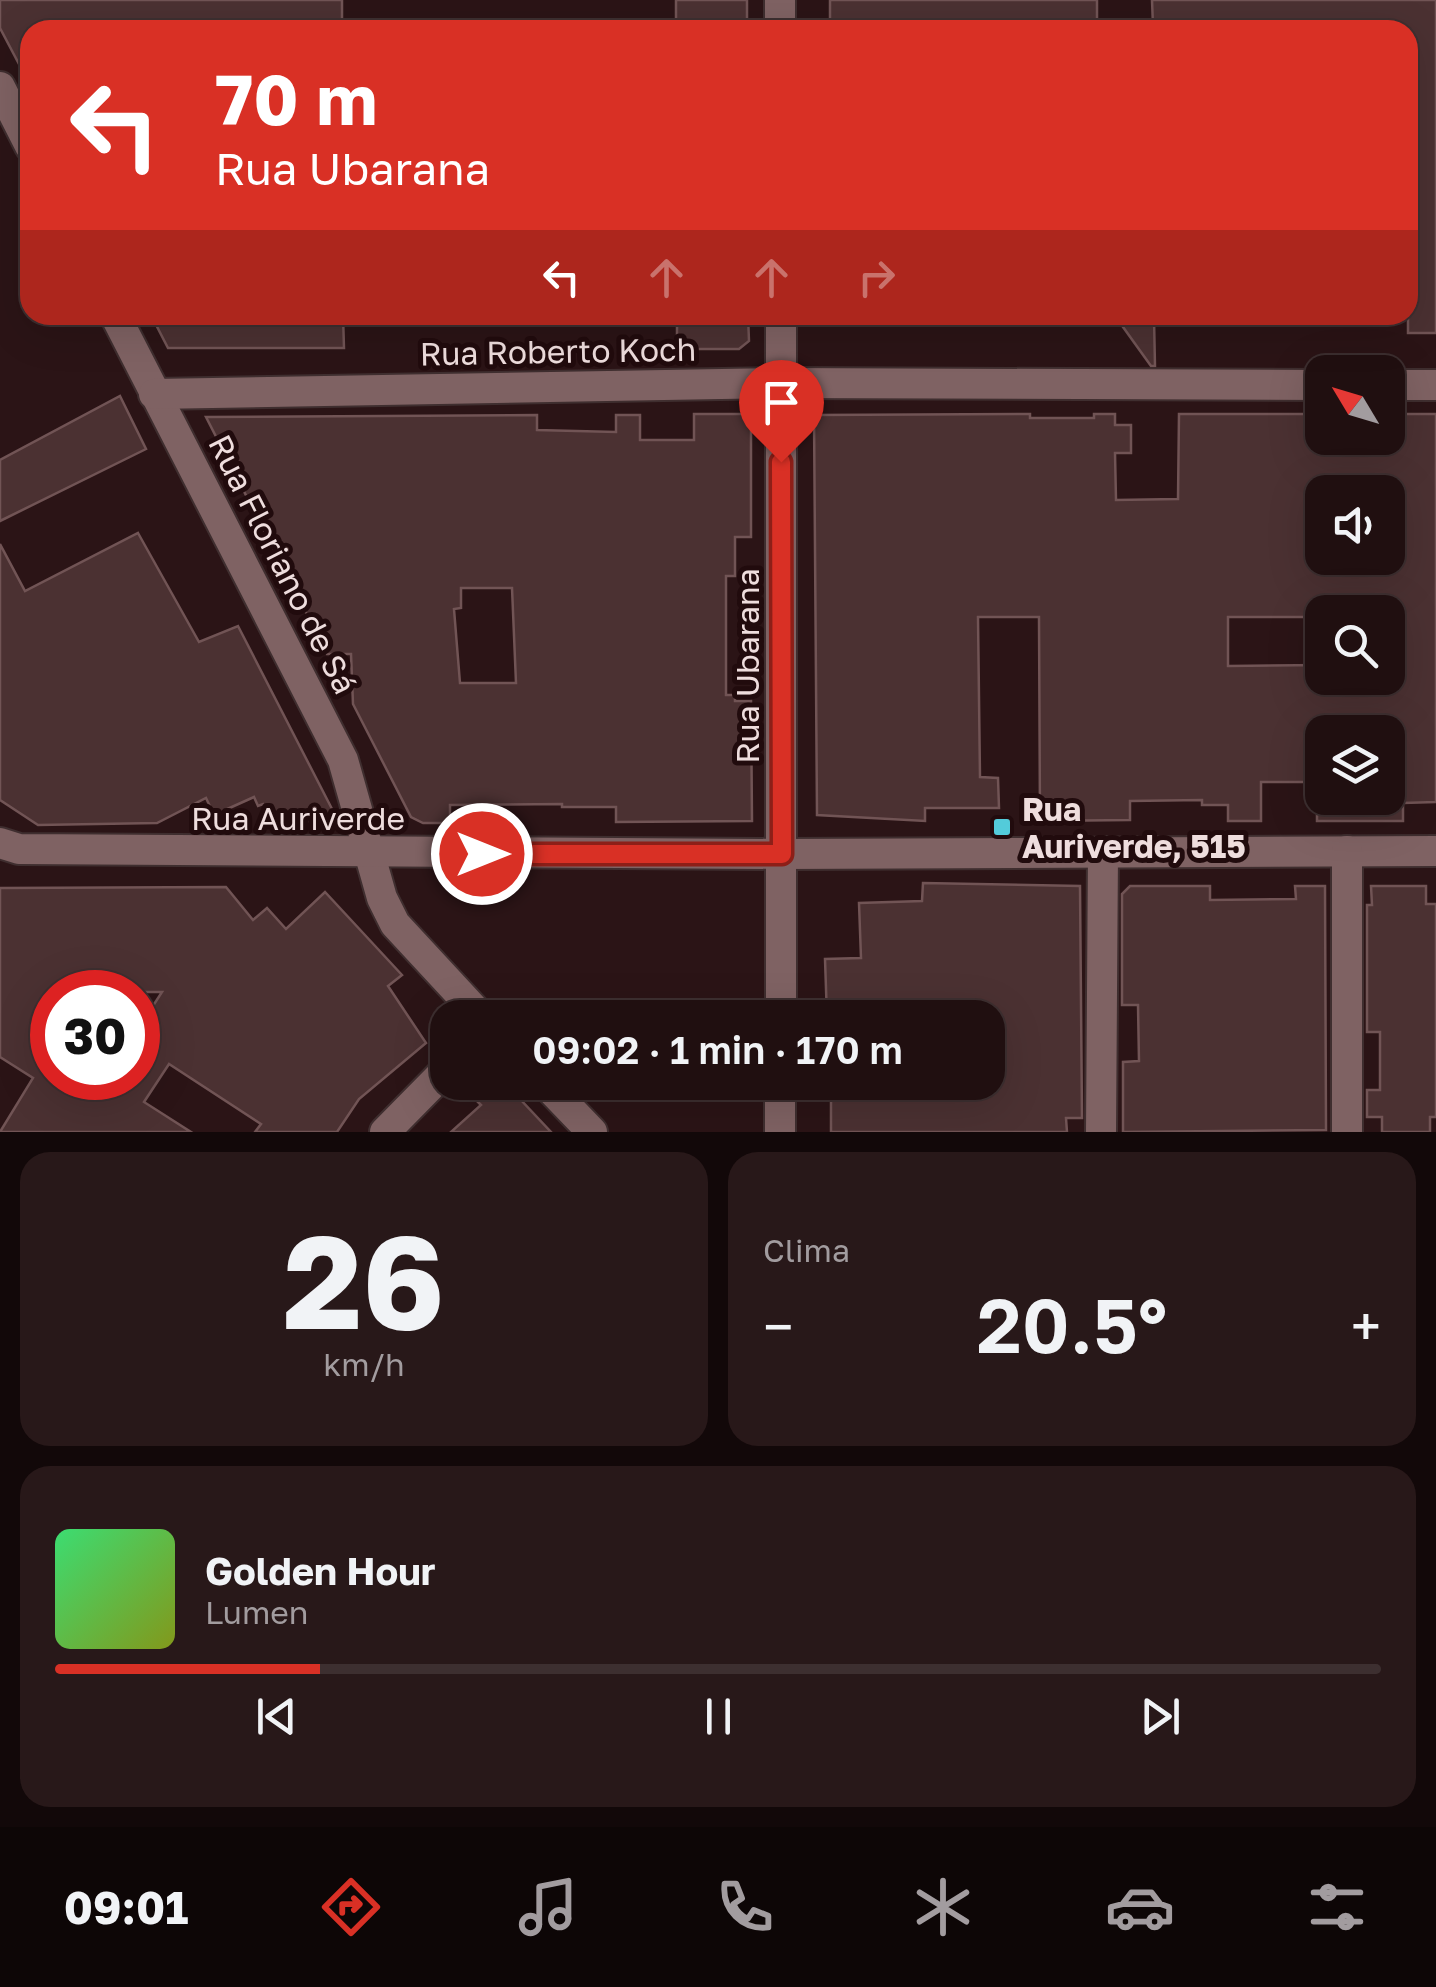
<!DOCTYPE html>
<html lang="pt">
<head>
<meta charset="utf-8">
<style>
	:root { --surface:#200f10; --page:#281819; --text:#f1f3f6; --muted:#a29c9f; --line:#3d2f30; --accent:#d93025 }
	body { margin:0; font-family:"Golos Text",sans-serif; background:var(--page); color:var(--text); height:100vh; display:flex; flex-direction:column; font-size:38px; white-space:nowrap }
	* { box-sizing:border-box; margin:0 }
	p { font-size:32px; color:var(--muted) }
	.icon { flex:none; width:55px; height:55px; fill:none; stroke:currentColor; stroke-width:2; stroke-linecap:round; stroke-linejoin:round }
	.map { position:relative; height:1132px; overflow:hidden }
	.side { display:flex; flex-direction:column; gap:20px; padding:20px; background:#120809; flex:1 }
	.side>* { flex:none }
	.banner { position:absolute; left:20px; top:20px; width:1398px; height:305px; border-radius:30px; box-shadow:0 10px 40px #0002,0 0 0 2px var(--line); background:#d93025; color:#fff; overflow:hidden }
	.needle { width:65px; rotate:308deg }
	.tools { position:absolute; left:1305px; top:355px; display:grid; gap:20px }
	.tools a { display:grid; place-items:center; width:100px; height:100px; border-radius:20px; background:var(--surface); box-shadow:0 10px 40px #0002,0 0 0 2px var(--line); font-size:50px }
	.speed { position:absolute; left:30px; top:970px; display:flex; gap:20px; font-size:50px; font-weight:700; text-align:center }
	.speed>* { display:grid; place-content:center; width:130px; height:130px; border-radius:50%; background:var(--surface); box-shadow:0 10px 40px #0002,0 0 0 2px var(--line); line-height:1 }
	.speed .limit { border:15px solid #d22; background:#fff; color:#111 }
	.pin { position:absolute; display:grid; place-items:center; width:85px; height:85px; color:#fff; margin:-102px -42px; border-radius:50% 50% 50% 0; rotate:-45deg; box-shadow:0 0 10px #0007 }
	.pin .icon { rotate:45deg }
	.me { position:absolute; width:110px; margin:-55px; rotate:90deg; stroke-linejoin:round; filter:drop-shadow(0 0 8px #0008) }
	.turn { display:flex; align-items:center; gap:35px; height:210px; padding:0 30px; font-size:45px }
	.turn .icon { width:130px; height:130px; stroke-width:2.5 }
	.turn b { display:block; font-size:70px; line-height:85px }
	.lanes { display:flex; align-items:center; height:95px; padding:0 30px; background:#0003; justify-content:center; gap:50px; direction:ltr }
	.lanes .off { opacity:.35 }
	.big { font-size:75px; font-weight:600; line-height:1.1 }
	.side .card { flex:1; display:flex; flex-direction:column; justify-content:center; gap:15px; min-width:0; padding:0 35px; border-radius:30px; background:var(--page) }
	.side .dial { align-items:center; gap:0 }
	.dial b { font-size:130px; line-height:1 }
	.song { display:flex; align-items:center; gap:30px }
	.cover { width:120px; height:120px; border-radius:15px; background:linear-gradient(135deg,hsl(140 70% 55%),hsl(70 70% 35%)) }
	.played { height:10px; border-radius:5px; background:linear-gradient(90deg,var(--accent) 20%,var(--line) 20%) }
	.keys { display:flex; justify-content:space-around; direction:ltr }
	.heat { display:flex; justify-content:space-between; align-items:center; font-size:55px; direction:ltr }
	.side .tiles { flex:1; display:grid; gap:20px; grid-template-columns:1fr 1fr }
	.card:last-child { grid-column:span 2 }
	.trip { position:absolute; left:430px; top:1000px; width:575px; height:100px; border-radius:30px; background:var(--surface); box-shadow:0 10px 40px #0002,0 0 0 2px var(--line); font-weight:600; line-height:100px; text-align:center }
	.tabs { display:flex; height:160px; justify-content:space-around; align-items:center; background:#0d0606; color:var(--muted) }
	.tabs .icon { width:70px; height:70px }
	.tabs .active { color:var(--accent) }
	.tabs b { font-size:45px; color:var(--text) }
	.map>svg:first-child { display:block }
	.building { fill:#4b3132; stroke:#715455; stroke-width:2.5; fill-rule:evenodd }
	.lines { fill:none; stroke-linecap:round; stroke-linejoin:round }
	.minor-casing { stroke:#3f2e2f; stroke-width:34 }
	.minor { stroke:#7f6263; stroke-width:30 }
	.route-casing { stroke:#8d1f18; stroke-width:25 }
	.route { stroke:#d93025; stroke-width:18 }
	.poi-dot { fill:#53cbda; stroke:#210b0d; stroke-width:4 }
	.labels { text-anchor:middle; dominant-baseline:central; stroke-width:10; stroke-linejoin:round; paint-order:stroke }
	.street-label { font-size:32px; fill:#edd; stroke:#210b0d }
	.poi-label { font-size:32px; font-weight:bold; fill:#edd; stroke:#210b0d; text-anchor:start }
</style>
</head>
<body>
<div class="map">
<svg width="1436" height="1132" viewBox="0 0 1436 1132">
	<rect width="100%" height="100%" fill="#2b1416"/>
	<g class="building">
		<polygon points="0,0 342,0 342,30 30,30 30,85 0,28"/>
		<rect x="676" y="0" width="71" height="30"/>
		<rect x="830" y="0" width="267" height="30"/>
		<polygon points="1152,0 1436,0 1436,333 1408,333 1408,30 1163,30 1163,26 1153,26"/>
		<polygon points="151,315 343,315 344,348 168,348"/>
		<polygon points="677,315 748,315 749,341 739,349 677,349"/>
		<polygon points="1154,318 1155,366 1151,366 1118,320"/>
		<polygon points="120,396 146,449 0,521 0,460"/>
		<path d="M694,414H742L751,421V537H735V576H726V695H735V701H751L752,821L616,822V807H562V804L450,805V823H423L411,817L353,704L351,654H327L206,417L537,415V430L616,432V415H640V440H694ZM461,588H512L516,683H460L454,609L461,608Z"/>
		<path d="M1030,414V418H1094V414H1115V425H1131V453H1115L1116,500L1178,499L1179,414H1322V438H1388V414H1436V802L1403,803V821H1317V798H1388V732H1317V782H1261V821H1228V805H1202V800L1130,801V820L1040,821L1039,617H978L980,777L998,778L999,808H925V821L817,815L814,415ZM1322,492H1388V558H1322ZM1322,612H1388V678H1322V665L1228,666V617H1322Z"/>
		<polygon points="138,533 199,642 238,626 332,809 326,821 272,822 263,804 258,806 254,797 214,815 206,798 157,823 38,825 0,800 0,544 25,591"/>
		<polygon points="923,883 1080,886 1082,1118 1066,1118 1067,1132 831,1132 831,1082 988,1082 988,1018 827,1018 825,959 861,958 859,903 922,901"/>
		<polygon points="1130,886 1210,886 1210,900 1296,899 1295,886 1325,886 1326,1130 1123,1132 1123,1062 1139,1061 1138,1005 1122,1005 1122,894"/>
		<polygon points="1371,886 1426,886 1426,904 1436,904 1436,1117 1430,1117 1430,1132 1382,1132 1382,1117 1367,1117 1367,1090 1380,1090 1380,1032 1367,1032 1367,905 1372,905"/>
		<path d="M226,887L253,920L267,908L286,929L325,892L402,975L388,986L426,1043L359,1099L337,1132H255L261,1124L169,1064L144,1102L191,1132H0L33,1078L0,1057V888ZM51,992H162L138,1029V1078H52Z"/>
		<polygon points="485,1082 504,1082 551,1132 451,1132 481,1105 471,1095"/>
	</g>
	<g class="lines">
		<g class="minor-casing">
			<g id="minor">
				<polyline points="780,0 780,30"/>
				<polyline points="0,87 30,146"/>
				<polyline points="115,315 343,760 382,898 395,924 482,1018"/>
				<polyline points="1388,385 1436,385"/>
				<polyline points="154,394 781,383 1322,385"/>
				<polyline points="0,843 19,849 782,854 1436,851"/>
				<polyline points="1347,851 1347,1132"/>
				<polyline points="781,1018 781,315"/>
				<polyline points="544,1082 592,1132"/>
				<polyline points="385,1132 448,1068"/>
				<polyline points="780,1132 780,1082"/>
				<polyline points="1101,1132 1103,852"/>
			</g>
		</g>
		<use href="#minor" class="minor"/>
	</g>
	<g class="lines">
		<g class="route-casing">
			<polyline id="route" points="482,854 782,854 781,462"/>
		</g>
		<use href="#route" class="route"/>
	</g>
	<rect class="poi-dot" x="992" y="817" width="20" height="20" rx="5"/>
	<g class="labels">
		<g class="street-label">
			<text transform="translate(558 351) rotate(-1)">Rua Roberto Koch</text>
			<text transform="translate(283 564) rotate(63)">Rua Floriano de Sá</text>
			<text transform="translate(747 666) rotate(-90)">Rua Ubarana</text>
			<text x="298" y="818">Rua Auriverde</text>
		</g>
		<g class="poi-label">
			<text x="1022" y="809">Rua<tspan x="1022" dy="37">Auriverde, 515</tspan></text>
		</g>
	</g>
</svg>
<div class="tools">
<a><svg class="needle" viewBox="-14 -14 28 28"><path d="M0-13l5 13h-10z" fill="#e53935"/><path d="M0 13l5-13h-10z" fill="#a29c9f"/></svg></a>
<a><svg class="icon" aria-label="sound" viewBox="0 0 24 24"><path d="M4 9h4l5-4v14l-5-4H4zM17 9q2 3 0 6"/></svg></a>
<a><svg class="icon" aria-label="search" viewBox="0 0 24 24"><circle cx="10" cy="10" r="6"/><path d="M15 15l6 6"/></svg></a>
<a><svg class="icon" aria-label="layers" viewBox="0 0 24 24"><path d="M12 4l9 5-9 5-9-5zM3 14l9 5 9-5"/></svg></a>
</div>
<div class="speed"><div class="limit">30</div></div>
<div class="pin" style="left:781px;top:462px;background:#d93025"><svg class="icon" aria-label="arrive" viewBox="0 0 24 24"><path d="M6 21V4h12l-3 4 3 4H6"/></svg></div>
<svg class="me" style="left:482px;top:854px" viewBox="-20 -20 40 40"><circle r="17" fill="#d93025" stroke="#fff" stroke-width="3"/><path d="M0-11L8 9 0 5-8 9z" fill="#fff"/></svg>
<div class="trip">09:02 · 1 min · 170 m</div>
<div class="banner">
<div class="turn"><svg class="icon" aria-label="left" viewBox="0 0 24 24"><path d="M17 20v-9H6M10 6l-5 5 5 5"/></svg><div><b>70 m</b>Rua Ubarana</div></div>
<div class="lanes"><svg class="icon" aria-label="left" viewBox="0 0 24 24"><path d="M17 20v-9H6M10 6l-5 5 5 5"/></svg><svg class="icon off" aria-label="ahead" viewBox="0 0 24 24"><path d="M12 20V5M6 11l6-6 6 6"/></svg><svg class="icon off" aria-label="ahead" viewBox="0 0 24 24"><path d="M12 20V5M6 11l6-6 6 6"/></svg><svg class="icon off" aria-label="right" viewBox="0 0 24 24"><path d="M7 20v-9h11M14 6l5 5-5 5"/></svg></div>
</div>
</div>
<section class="side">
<div class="tiles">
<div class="card dial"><b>26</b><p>km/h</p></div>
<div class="card"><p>Clima</p>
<div class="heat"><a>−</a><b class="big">20.5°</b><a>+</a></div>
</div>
<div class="card">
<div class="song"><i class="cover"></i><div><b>Golden Hour</b><p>Lumen</p></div></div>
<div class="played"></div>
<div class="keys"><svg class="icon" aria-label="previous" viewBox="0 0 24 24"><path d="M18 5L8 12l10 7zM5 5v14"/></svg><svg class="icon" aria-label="pause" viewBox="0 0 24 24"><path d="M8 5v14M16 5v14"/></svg><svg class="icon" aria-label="next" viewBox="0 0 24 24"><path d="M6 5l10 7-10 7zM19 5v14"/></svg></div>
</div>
</div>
</section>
<nav class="tabs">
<b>09:01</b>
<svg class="icon active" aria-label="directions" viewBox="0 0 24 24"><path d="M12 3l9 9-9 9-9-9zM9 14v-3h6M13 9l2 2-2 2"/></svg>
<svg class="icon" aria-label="music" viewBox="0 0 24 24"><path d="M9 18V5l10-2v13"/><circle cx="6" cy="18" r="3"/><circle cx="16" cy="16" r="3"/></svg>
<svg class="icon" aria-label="phone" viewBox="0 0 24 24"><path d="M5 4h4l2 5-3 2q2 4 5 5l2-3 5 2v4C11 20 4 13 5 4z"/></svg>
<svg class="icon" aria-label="climate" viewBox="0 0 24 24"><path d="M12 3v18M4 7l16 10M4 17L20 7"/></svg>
<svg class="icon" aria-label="car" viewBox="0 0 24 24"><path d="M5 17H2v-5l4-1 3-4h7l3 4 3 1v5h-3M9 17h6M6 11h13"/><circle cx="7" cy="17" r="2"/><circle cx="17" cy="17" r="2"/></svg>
<svg class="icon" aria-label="filters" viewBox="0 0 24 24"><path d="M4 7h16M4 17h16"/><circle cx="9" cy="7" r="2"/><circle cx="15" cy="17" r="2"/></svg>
</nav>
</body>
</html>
